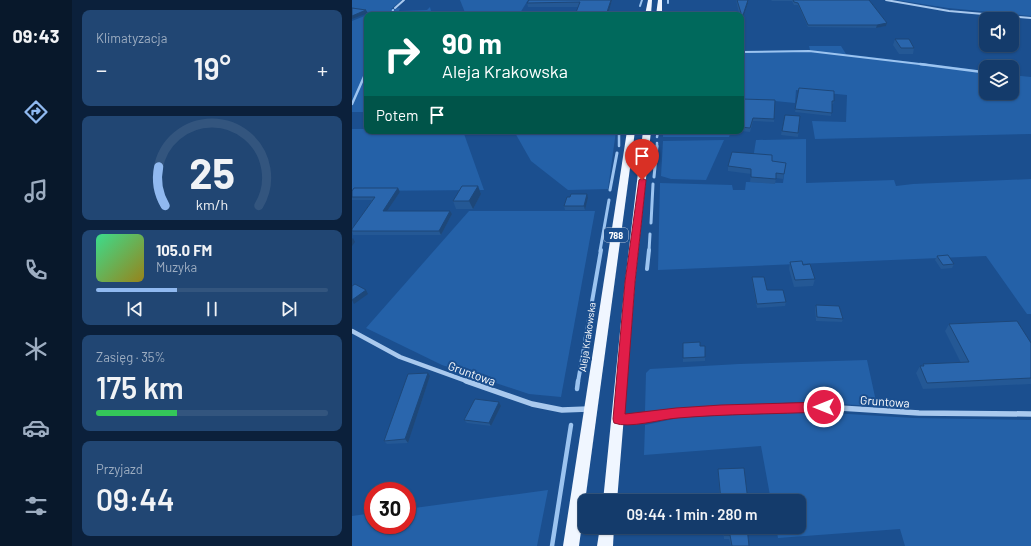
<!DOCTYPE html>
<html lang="pl">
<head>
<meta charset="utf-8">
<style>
	:root { --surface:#143b6b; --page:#214673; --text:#f1f3f6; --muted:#9dadc1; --line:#33557e; --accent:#90b9f0 }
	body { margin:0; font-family:Barlow,sans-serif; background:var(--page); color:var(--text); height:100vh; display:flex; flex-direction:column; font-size:15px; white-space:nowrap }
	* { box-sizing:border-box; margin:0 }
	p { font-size:13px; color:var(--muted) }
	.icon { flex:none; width:22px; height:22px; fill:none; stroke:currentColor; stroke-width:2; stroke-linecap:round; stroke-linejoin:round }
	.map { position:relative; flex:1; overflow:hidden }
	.drawer { display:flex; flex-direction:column; gap:10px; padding:10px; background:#0b203b; width:280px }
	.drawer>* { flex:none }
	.banner { position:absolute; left:12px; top:12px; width:380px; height:122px; border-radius:8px; box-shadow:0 1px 3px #0004,0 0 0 1px var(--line); background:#00695c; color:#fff; overflow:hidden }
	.tools { position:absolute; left:627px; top:12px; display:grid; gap:8px }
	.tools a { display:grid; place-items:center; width:40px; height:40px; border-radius:8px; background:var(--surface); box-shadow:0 1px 3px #0004,0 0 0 1px var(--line); font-size:20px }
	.speed { position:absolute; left:12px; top:482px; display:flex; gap:8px; font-size:20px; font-weight:700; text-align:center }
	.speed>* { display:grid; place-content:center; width:52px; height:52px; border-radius:50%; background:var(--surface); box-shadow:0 1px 3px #0004,0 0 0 1px var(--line); line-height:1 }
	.speed .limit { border:6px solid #d22; background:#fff; color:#111 }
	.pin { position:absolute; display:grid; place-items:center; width:34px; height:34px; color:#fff; margin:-41px -17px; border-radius:50% 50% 50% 0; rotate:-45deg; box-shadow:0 0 4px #0007 }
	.pin .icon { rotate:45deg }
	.me { position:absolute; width:44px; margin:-22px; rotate:270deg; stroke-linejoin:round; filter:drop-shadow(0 0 3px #0008) }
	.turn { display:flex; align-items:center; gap:14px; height:84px; padding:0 12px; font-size:18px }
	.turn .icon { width:52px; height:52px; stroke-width:2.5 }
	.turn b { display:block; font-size:28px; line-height:34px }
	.then { display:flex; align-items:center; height:38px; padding:0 12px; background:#0003; gap:8px; font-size:15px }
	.big { font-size:30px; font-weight:600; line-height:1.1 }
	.drawer .card { flex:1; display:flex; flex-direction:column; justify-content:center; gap:6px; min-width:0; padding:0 14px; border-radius:8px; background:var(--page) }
	.drawer .dial { align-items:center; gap:0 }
	.dial svg { height:104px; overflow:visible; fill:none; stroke:var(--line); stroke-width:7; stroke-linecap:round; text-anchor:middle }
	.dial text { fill:var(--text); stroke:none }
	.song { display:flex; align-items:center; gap:12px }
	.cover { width:48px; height:48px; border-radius:6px; background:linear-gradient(135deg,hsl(150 70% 55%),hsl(50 70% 35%)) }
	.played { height:4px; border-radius:2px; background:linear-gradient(90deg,var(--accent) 35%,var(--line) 35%) }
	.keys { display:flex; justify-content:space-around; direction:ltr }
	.heat { display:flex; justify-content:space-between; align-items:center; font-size:22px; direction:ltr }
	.charge { height:6px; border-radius:3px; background:linear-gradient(90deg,#34c759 35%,var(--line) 0) }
	.trip { position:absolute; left:226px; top:494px; width:228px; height:40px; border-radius:8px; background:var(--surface); box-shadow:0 1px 3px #0004,0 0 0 1px var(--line); font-weight:600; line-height:40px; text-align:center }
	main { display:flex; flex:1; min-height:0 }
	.menu { display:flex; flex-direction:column; width:72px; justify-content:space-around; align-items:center; background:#08182b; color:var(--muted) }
	.menu .icon { width:28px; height:28px }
	.menu .current { color:var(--accent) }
	.menu b { font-size:18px; color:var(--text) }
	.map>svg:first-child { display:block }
	.green { fill:#2461a8 }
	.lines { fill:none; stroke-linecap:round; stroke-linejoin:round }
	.stream-far4 { stroke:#9cc4f0; stroke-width:2 }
	.stream-far3 { stroke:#9cc4f0; stroke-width:2.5 }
	.stream-far2 { stroke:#9cc4f0; stroke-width:3 }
	.stream-far1 { stroke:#9cc4f0; stroke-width:4 }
	.stream { stroke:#9cc4f0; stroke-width:4.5 }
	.street-far2 { stroke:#a9c9ee; stroke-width:2 }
	.street-far1 { stroke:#a9c9ee; stroke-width:4.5 }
	.street { stroke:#a9c9ee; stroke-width:5.5 }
	.primary { fill:#f0f6ff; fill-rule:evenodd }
	.wall { fill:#245895 }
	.shaded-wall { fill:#1d4779 }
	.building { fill:#2a66ad; stroke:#1d4779 }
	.route { fill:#e11d48; stroke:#92132f }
	.labels { text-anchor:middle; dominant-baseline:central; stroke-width:4; stroke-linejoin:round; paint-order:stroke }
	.shield { fill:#1b4f8f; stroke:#bbcadd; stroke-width:1 }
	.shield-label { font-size:9px; font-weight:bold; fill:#fff }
	.street-label { font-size:10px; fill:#fff; stroke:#1b4f8f }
	.near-street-label { font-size:12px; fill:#fff; stroke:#1b4f8f }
</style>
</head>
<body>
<main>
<nav class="menu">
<b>09:43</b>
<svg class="icon current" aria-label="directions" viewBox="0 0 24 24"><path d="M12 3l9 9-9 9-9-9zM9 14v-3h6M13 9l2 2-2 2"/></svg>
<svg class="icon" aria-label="music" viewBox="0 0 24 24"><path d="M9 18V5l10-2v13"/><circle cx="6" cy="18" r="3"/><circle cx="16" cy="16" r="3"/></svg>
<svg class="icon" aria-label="phone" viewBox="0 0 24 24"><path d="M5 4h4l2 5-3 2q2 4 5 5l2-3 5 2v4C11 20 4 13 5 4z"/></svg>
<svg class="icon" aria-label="climate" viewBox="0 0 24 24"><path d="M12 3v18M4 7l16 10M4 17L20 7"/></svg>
<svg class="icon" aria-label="car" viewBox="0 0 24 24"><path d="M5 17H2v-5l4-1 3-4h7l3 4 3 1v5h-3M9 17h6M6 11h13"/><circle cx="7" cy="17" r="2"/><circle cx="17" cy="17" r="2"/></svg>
<svg class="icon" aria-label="filters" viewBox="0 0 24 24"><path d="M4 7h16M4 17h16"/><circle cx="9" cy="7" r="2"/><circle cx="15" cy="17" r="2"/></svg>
</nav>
<section class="drawer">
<div class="card"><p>Klimatyzacja</p>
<div class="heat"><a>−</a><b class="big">19°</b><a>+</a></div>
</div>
<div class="card dial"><svg viewBox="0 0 100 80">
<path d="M14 69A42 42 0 1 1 86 69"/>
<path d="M14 69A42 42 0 0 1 9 39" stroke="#90b9f0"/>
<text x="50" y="56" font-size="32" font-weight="700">25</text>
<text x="50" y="72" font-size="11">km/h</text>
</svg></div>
<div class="card">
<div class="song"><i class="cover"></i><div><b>105.0 FM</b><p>Muzyka</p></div></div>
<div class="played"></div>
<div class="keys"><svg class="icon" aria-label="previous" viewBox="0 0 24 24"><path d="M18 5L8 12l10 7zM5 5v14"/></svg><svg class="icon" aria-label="pause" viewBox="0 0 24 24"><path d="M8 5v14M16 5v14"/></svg><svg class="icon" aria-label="next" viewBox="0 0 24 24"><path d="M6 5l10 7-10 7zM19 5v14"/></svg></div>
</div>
<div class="card"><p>Zasięg · 35%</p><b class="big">175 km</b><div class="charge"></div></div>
<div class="card"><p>Przyjazd</p><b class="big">09:44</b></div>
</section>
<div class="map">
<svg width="679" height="546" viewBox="0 0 679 546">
	<rect width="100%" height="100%" fill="#1b4f8f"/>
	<g class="green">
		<polygon points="0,0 50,0 39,9 48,8 47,11 75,10 78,7 80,15 15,15 15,112 0,112 0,21 20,13 0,9"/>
		<polygon points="108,0 176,0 168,13 219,13 218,15 114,15"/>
		<polygon points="544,0 679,0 679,16 596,8"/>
		<polygon points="457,46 489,46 494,54 634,71 634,93 660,93 660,75 679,77 679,134 463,139 460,121 494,122 495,95 444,90 443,103 423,101 422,104 389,102 389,51 458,50"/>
		<polygon points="0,129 15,129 15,131 111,131 132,190 0,191"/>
		<polygon points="162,131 264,131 256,189 216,190 179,161"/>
		<polygon points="311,131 379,131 377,137 311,137"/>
		<polygon points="454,139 454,183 542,180 544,186 561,184 679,179 679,314 675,314 634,256 306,270 308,183 380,185 381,190 393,190 394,182 431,183 433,168 401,159 404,140"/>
		<polygon points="372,140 354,180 319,179 309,176 311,141"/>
		<polygon points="117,211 243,211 209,397 177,394 90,365 14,328"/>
		<polygon points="515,360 525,406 445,402 298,412 293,411 294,373 298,369 387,364"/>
		<polygon points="464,412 561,418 679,420 679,546 553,546 548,529 426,538 424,527 447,527 447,501 419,501 409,446 292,455 293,425 331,417"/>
		<polygon points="196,490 185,546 0,546 0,516 21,513 21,525 55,525 55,509"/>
	</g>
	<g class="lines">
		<g class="stream-far4">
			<polyline points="316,0 316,3"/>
			<polyline points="288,6 290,0"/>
			<polyline points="288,12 288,15"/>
			<polyline points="315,12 315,15"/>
			<polyline points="39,15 41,10"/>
			<polyline points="389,52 457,51 576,65"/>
		</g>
		<g class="stream-far3">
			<polyline points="568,64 630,72"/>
			<polyline points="0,104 15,70"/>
			<polyline points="267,131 267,146"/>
			<polyline points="305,137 306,131"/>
			<polyline points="305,147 305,143"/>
		</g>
		<g class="stream-far2">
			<polyline points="302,177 305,146"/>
			<polyline points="258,190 265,153"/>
			<polyline points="299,223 301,184"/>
			<polyline points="248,251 257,200"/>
			<polyline points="297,251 298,234"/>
		</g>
		<g class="stream-far1">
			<polyline points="295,269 297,250"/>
			<polyline points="226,382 249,250"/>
		</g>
		<g class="stream">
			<polyline points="225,389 226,381"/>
			<polyline points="200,546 219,425"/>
		</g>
		<g class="street-far2">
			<polyline points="534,0 597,11 679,18"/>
			<polyline points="43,8 52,0"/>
		</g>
		<polyline class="street-far1" points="0,331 48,357 117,382"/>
		<g class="street">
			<polyline points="114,381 180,404 210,410 236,409"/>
			<polyline points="266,419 324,413 440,407 472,407 567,413 679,414"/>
		</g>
		<g class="primary">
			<polygon points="296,0 300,0 299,15 293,15"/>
			<polygon points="306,0 310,0 310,15 304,15"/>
			<polygon points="275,131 283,131 227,546 211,546"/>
			<polygon points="291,131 299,131 283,282 265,501 251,501 273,282"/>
			<polygon points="248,527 262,527 261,546 245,546"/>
		</g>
	</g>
	<g class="wall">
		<polygon points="177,0 260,0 256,15 226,7 176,7 175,3"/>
		<polygon points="384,0 396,0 396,3 390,21 389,15 387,13"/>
		<polygon points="419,0 517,0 535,23 534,26 524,28 456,27 446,5 442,5 440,1 420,1"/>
		<polygon points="543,39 562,48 561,54 547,54 541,45"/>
		<polygon points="447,88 482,101 481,104 480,104 479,116 443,112"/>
		<polygon points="389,99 422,119 422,122 401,121 398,132 389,131 389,121 390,116 389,116"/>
		<polygon points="433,115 448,116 446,137 429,135"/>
		<polygon points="15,117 15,125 13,125 11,122"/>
		<polygon points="420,161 434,163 431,179 424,178 423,184 398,182 399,174 376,171 376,166"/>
		<polygon points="126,186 129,194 121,209 104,209 101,201"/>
		<polygon points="46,188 48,192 35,211 98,211 100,214 89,235 1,235 0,231 20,200 0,200 0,191"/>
		<polygon points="236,198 233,210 213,210 212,206"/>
		<polygon points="585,256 602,264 600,268 589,269 583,260"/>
		<polygon points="438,262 451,265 463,279 461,286 442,287 437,269"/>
		<polygon points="400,277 415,290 434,302 433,306 405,308 400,281"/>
		<polygon points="464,305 491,319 490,322 464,321 463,308"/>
		<polygon points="597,324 679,343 679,384 571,389 564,373 568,366 570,366 571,364 609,363 593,331"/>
		<polygon points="331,343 348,346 353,346 353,361 331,362"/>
		<polygon points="78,376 56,443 35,444 32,441"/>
		<polygon points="147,402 149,406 139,426 115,423 112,420"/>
		<polygon points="366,469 396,501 368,501 366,473"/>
		<polygon points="371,527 395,527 397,546 379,546 377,539 372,539"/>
	</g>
	<g class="shaded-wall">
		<polygon points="259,0 260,0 256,15 254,15"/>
		<polygon points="396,0 396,3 390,21 390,18"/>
		<polygon points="14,10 16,13 0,19 0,16"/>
		<polygon points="535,23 534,26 524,28 525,25"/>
		<polygon points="126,186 129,194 121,209 117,201"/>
		<polygon points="46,188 48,192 33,214 31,211"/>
		<polygon points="235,194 236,198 233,210 232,206"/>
		<polygon points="98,211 100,214 89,235 87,231"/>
		<polygon points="1,238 3,242 0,246 0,239"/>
		<polygon points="14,290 16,294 2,304 0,300"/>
		<polygon points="76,373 78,376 56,443 53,439"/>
		<polygon points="147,402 149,406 139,426 137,423"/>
	</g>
	<g class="building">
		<polygon points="177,0 259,0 254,15 223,15 228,2 175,3"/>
		<polygon points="385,0 396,0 390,18 389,14 388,15 335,15 335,13 389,13"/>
		<polygon points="441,0 517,0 535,23 525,25 456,25 446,3 442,2"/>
		<polygon points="0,8 14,10 0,16"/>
		<polygon points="543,39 557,39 562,48 549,48"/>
		<polygon points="447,88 482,91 482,101 480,101 480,113 443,109"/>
		<polygon points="389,99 423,100 422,119 401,118 398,128 389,127 389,121 391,112 389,112"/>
		<polygon points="433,115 448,116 446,133 430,131"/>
		<polygon points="15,117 15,122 11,122"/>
		<polygon points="380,152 420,155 420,161 434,163 432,174 424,173 424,179 399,177 399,169 376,166"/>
		<polygon points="110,186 126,186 117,201 101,201"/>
		<polygon points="2,188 46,188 31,211 98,211 87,231 0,231 0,229 23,197 0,197 0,191"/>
		<polygon points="219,194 235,194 232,206 212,206 215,197 218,197"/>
		<polygon points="596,255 602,264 591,265 585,256"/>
		<polygon points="450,261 451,265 458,264 463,279 443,280 438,262"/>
		<polygon points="400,277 412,277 415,290 431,290 434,302 405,304"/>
		<polygon points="3,284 14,290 0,300 0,286"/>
		<polygon points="464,305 487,306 491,319 465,317"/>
		<polygon points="665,321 679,343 679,378 575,383 568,366 572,366 571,364 617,362 597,324"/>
		<polygon points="348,342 348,346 353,346 353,357 331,358 331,343"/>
		<polygon points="76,373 53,439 32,441 56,374"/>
		<polygon points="123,399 147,402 137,423 112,420"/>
		<polygon points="392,468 396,501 369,501 366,469"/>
		<polygon points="372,527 395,527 397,546 380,546 378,535 372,535"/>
	</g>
	<path class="route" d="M290,178L294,180L283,282L273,414L324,408L369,405L472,402L476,403L477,407L476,411L472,412C423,414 374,414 326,418C309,419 277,429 262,423L261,419L273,282L287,180Z"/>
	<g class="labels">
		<rect class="shield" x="252" y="228" width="24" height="14" rx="3"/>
		<g class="shield-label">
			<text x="264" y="235">788</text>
		</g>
		<g class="street-label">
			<text transform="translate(235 337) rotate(-82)">Aleja Krakowska</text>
		</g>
		<g class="near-street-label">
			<text transform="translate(120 373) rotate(20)">Gruntowa</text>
			<text transform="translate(533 401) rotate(4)">Gruntowa</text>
		</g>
	</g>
</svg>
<div class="tools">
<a><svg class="icon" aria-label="sound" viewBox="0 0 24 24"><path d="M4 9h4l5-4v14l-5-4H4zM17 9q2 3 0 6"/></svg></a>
<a><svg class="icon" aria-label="layers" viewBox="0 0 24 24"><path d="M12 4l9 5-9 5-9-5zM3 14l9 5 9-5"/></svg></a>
</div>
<div class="speed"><div class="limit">30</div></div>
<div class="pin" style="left:290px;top:180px;background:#d93025"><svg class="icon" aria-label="arrive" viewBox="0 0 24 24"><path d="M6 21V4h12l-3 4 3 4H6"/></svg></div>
<svg class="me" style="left:472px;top:407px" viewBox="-20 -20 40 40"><circle r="17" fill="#e11d48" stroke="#fff" stroke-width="3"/><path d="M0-11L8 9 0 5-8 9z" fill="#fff"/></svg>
<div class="trip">09:44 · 1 min · 280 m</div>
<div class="banner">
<div class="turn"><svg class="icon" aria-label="right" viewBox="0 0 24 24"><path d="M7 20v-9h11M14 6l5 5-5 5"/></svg><div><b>90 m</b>Aleja Krakowska</div></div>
<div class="then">Potem<svg class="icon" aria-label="arrive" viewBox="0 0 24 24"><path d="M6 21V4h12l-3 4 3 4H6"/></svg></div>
</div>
</div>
</main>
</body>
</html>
